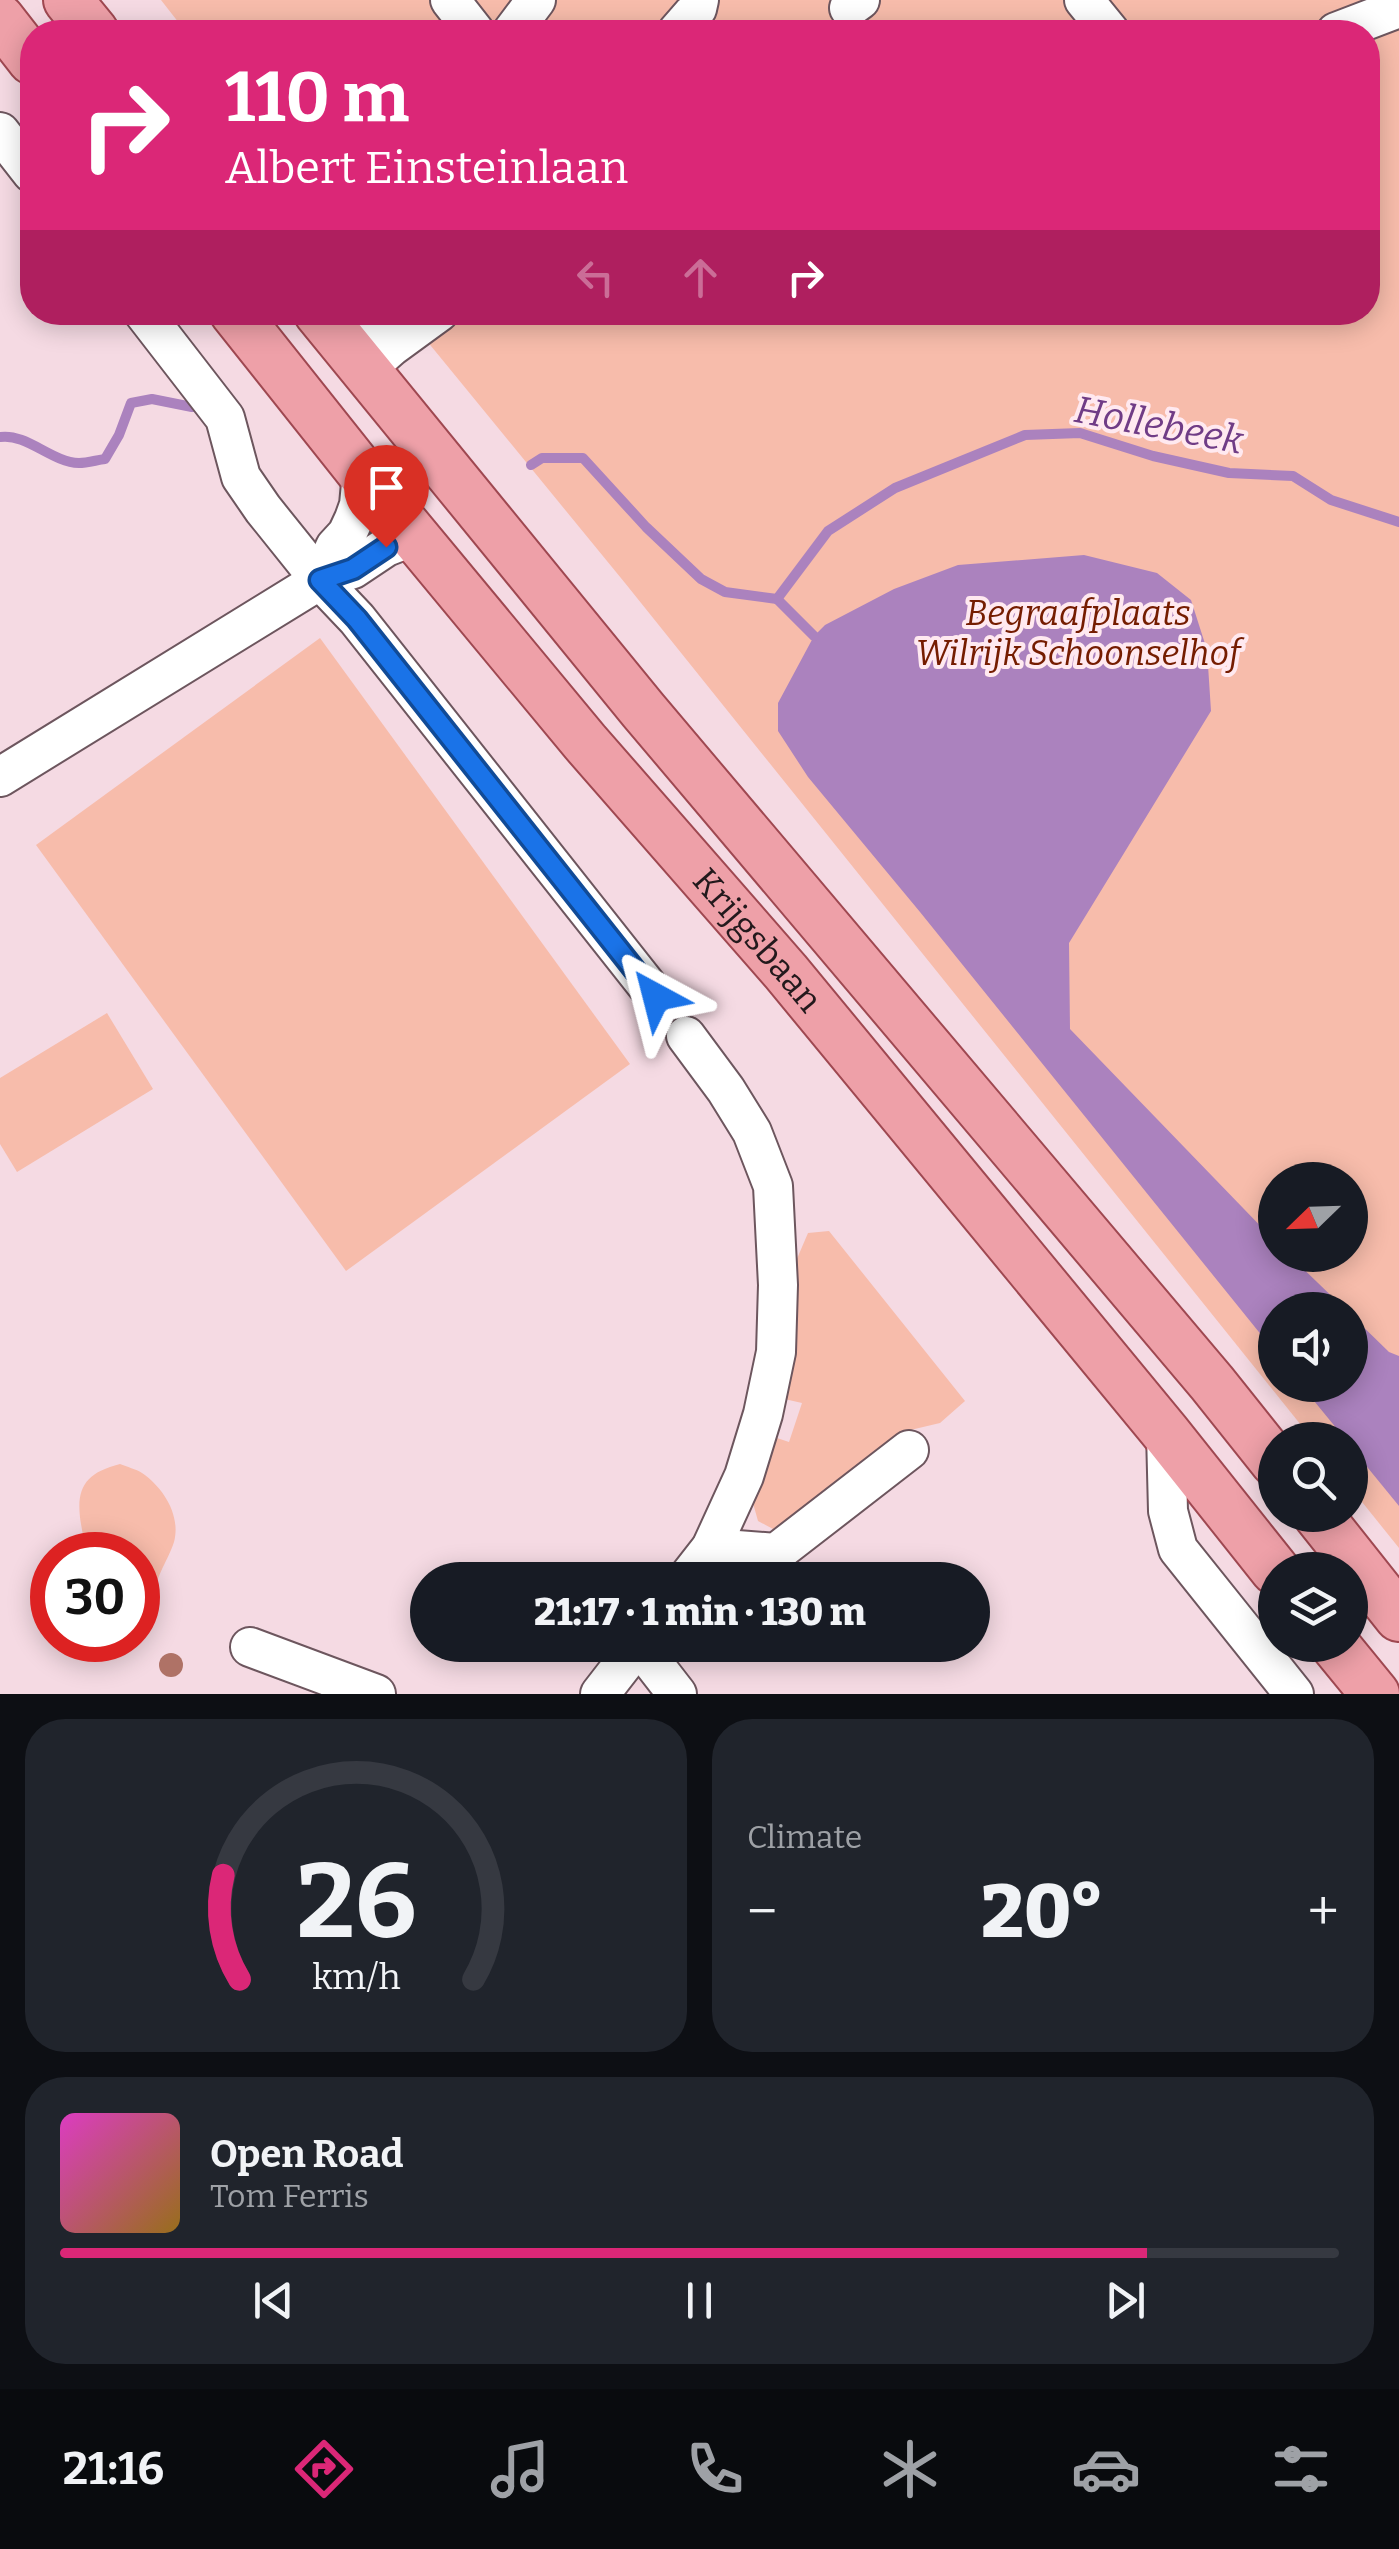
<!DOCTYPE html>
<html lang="en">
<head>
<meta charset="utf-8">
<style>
	:root { --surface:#171b24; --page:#20242c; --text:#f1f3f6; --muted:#9ea1a6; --line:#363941; --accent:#db2777 }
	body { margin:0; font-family:Bitter,serif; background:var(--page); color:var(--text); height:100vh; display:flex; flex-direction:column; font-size:38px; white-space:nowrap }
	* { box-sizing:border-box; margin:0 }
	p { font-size:32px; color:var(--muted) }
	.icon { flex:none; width:55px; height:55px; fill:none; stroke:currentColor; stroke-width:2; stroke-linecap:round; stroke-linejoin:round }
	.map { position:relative; height:1694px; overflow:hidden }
	.drawer { display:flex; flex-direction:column; gap:25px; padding:25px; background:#0d0f14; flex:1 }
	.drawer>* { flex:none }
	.guide { position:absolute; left:20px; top:20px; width:1360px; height:305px; border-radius:40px; box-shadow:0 5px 25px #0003; background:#db2777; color:#fff; overflow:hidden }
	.needle { width:65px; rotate:247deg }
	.fabs { position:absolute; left:1258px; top:1162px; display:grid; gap:20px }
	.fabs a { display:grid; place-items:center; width:110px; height:110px; border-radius:50%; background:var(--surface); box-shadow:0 5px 25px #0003; font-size:50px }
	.speed { position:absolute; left:30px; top:1532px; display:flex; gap:20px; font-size:50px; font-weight:700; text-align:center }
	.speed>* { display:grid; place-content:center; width:130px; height:130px; border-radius:50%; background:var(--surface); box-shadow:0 5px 25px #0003; line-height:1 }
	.speed .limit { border:15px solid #d22; background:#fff; color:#111 }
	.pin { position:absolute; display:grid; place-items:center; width:85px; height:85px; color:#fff; margin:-102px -42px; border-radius:50% 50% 50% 0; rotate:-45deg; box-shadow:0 0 10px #0007 }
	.pin .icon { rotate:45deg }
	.me { position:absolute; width:110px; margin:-55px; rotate:322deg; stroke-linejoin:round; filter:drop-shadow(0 0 8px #0008) }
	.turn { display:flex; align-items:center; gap:35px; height:210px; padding:0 40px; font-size:45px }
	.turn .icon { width:130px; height:130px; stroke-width:2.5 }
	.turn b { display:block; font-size:70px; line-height:85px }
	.lanes { display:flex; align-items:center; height:95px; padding:0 40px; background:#0003; justify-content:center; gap:50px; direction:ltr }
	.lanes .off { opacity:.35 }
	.big { font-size:75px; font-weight:800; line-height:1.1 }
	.drawer .tile { flex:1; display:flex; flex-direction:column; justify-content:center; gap:15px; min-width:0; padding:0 35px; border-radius:40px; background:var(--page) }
	.drawer .dial { align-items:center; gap:0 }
	.dial svg { height:260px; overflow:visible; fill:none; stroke:var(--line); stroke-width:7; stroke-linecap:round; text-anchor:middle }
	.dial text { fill:var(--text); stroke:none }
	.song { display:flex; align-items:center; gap:30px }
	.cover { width:120px; height:120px; border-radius:15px; background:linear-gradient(135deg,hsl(310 70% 55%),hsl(40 70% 35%)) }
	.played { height:10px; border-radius:5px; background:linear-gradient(90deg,var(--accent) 85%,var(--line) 85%) }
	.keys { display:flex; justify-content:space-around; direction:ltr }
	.heat { display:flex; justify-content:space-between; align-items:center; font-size:55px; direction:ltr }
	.drawer .tiles { flex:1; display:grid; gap:25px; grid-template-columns:1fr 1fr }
	.tile:last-child { grid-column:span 2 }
	.trip { position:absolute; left:410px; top:1562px; width:580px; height:100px; border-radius:50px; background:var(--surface); box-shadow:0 5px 25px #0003; font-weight:800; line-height:100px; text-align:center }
	.tab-bar { display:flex; height:160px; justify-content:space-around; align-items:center; background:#090b0e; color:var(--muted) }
	.tab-bar .icon { width:70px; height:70px }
	.tab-bar .selected { color:var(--accent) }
	.tab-bar b { font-size:45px; color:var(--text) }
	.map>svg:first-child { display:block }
	.green { fill:#f7bcab; fill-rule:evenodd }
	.water { fill:#ab82be }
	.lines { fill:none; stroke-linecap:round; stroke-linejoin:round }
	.stream { stroke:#ab82be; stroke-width:10 }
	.minor-casing { stroke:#6d565e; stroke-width:42 }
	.major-casing { stroke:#9f4851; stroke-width:52 }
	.minor { stroke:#fff; stroke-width:38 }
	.major { stroke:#eea0a8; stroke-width:48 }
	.tree { fill:#af7266 }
	.route-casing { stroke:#114b97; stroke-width:25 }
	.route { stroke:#1a73e8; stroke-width:18 }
	.labels { text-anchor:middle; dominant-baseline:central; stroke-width:8; stroke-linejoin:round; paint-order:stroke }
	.park-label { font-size:35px; font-style:italic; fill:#751c00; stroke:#ffe9f0 }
	.street-label { font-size:35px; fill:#23191c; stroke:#ffe9f0 }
	.water-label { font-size:38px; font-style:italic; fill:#703c86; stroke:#ffe9f0 }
</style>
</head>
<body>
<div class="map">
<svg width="1399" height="1694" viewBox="0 0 1399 1694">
	<rect width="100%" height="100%" fill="#f5dae3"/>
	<g class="green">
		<path d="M161,0H1399V1548L1350,1487V1440H1313L625,583L404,313L1368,312V32H186ZM1275,1180H1350V1255H1275ZM1275,1310H1350V1385H1275Z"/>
		<polygon points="320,638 630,1064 346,1271 36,845"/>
		<polygon points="107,1013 153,1089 17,1172 0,1144 0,1078"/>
		<polygon points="829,1231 965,1401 940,1423 902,1432 775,1530 758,1521 751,1496 771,1436 789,1442 802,1403 780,1398 796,1261 808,1233"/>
		<path d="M120,1464C127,1467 136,1469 142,1473C164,1488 181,1516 174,1542C167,1563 153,1580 153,1603L138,1600V1555H90C84,1545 83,1535 81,1524C75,1488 85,1473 120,1464Z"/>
	</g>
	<g class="water">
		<polygon points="1084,555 1157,573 1191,600 1207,650 1211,711 1069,943 1070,1029 1275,1241 1275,1255 1289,1255 1346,1310 1275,1310 1275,1352 920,912 808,777 778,731 778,703 814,636 825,625 894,589 958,565"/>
		<polygon points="1350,1314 1389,1352 1399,1356 1399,1506 1350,1446 1350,1440 1346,1440 1301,1385 1350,1385"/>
	</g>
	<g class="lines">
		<g class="stream">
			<path d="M0,437C27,433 51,462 79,463C87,463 97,460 105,459L119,435L131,403L152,399L192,407"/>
			<polyline points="531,465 542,458 583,458 646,527 701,579 725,592 777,599 828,531 895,488 1025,435 1080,433 1153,456 1229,473 1293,476 1331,500 1399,522"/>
			<polyline points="777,599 814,636"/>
		</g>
		<g class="minor-casing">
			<g id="minor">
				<polyline points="450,0 475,32"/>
				<polyline points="1084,0 1110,32"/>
				<polyline points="849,8 860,0"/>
				<polyline points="512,32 536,0"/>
				<polyline points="677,32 697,9 699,0"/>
				<polyline points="1336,32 1399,8"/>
				<polyline points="0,132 32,173"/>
				<polyline points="143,312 225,418 241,477 263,509 320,580 357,619 656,997"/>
				<polyline points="344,344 378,312"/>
				<polyline points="365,370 391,347 439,312"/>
				<polyline points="320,580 335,547 347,534 354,519 359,505 362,473"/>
				<polyline points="0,777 320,580 353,569 386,547 414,536"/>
				<polyline points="686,1036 726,1090 752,1132 773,1186 778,1285 776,1352 763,1414 744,1476 711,1548 686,1580"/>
				<polyline points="1166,1433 1168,1511 1178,1549 1294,1694"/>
				<polyline points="711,1548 776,1553 909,1450"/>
				<polyline points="639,1645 677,1694"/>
				<polyline points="250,1647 376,1694"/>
				<polyline points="600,1694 638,1645"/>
			</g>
		</g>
		<g class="major-casing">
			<g id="major">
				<polyline points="68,0 94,32"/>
				<polyline points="0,19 32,60"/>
				<path id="s1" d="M234,312L362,473L585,742L786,972L1166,1433L1275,1570"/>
				<polyline points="318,312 643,710 1212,1383 1275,1462"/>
				<polyline points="1318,1515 1399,1617"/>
				<polyline points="1335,1645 1375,1694"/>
			</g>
		</g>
		<use href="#minor" class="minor"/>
		<use href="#major" class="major"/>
	</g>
	<circle class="tree" cx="171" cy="1665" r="12"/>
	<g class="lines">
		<g class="route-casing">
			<polyline id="route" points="386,547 353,569 320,580 357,619 656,997"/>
		</g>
		<use href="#route" class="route"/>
	</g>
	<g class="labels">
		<g class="park-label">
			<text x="1078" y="613">Begraafplaats<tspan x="1078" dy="40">Wilrijk Schoonselhof</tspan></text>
		</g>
		<g class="street-label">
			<text stroke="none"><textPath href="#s1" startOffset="818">Krijgsbaan</textPath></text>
		</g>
		<g class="water-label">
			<text transform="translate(1159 425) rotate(11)">Hollebeek</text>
		</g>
	</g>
</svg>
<div class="fabs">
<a><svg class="needle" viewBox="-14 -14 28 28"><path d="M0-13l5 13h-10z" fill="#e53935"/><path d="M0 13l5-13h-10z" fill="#9ea1a6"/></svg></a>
<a><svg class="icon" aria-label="sound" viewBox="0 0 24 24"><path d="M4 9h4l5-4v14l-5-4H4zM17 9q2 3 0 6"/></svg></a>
<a><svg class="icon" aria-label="search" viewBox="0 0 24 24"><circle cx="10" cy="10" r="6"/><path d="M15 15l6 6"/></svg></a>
<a><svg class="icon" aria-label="layers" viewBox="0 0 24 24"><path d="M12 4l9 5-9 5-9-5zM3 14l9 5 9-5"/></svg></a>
</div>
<div class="speed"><div class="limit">30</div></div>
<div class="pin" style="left:386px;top:547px;background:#d93025"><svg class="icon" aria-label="arrive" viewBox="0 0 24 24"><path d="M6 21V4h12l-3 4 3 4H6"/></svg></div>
<svg class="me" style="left:656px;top:997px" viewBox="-20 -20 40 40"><path d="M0-17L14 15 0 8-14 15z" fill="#1a73e8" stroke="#fff" stroke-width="4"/></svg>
<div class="trip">21:17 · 1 min · 130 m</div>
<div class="guide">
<div class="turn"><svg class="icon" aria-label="right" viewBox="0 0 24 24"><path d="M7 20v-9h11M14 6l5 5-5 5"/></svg><div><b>110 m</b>Albert Einsteinlaan</div></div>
<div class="lanes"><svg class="icon off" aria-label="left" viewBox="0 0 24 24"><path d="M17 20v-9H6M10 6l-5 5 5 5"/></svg><svg class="icon off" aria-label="ahead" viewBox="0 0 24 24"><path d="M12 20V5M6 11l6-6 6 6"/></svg><svg class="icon" aria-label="right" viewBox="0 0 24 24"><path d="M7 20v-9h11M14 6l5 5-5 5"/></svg></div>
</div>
</div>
<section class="drawer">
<div class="tiles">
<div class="tile dial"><svg viewBox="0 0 100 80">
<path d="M14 69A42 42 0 1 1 86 69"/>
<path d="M14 69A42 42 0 0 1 9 37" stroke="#db2777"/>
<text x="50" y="56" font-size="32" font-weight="700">26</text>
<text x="50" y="72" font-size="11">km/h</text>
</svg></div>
<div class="tile"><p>Climate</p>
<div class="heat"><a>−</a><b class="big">20°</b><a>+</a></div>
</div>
<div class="tile">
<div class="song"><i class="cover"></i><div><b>Open Road</b><p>Tom Ferris</p></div></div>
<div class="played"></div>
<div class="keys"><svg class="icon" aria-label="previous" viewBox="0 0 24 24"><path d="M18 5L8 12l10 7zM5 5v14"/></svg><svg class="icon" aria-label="pause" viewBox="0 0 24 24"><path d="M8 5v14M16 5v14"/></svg><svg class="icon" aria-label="next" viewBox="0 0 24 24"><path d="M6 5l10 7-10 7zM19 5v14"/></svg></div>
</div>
</div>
</section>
<nav class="tab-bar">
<b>21:16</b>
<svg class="icon selected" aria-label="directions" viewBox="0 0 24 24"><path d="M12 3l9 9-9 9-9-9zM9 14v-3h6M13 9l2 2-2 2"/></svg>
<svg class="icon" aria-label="music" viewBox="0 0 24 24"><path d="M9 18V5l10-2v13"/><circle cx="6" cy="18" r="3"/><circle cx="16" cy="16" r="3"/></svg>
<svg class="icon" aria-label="phone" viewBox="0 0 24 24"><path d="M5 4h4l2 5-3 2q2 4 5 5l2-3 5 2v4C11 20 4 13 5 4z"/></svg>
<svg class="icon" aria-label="climate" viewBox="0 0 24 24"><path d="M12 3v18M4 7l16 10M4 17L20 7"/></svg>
<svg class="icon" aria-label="car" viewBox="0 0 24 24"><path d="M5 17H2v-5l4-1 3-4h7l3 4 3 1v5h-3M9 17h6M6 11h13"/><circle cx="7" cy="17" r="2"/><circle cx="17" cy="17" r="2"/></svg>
<svg class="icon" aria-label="filters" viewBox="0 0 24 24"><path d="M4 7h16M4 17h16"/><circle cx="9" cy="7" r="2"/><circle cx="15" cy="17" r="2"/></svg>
</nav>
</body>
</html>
